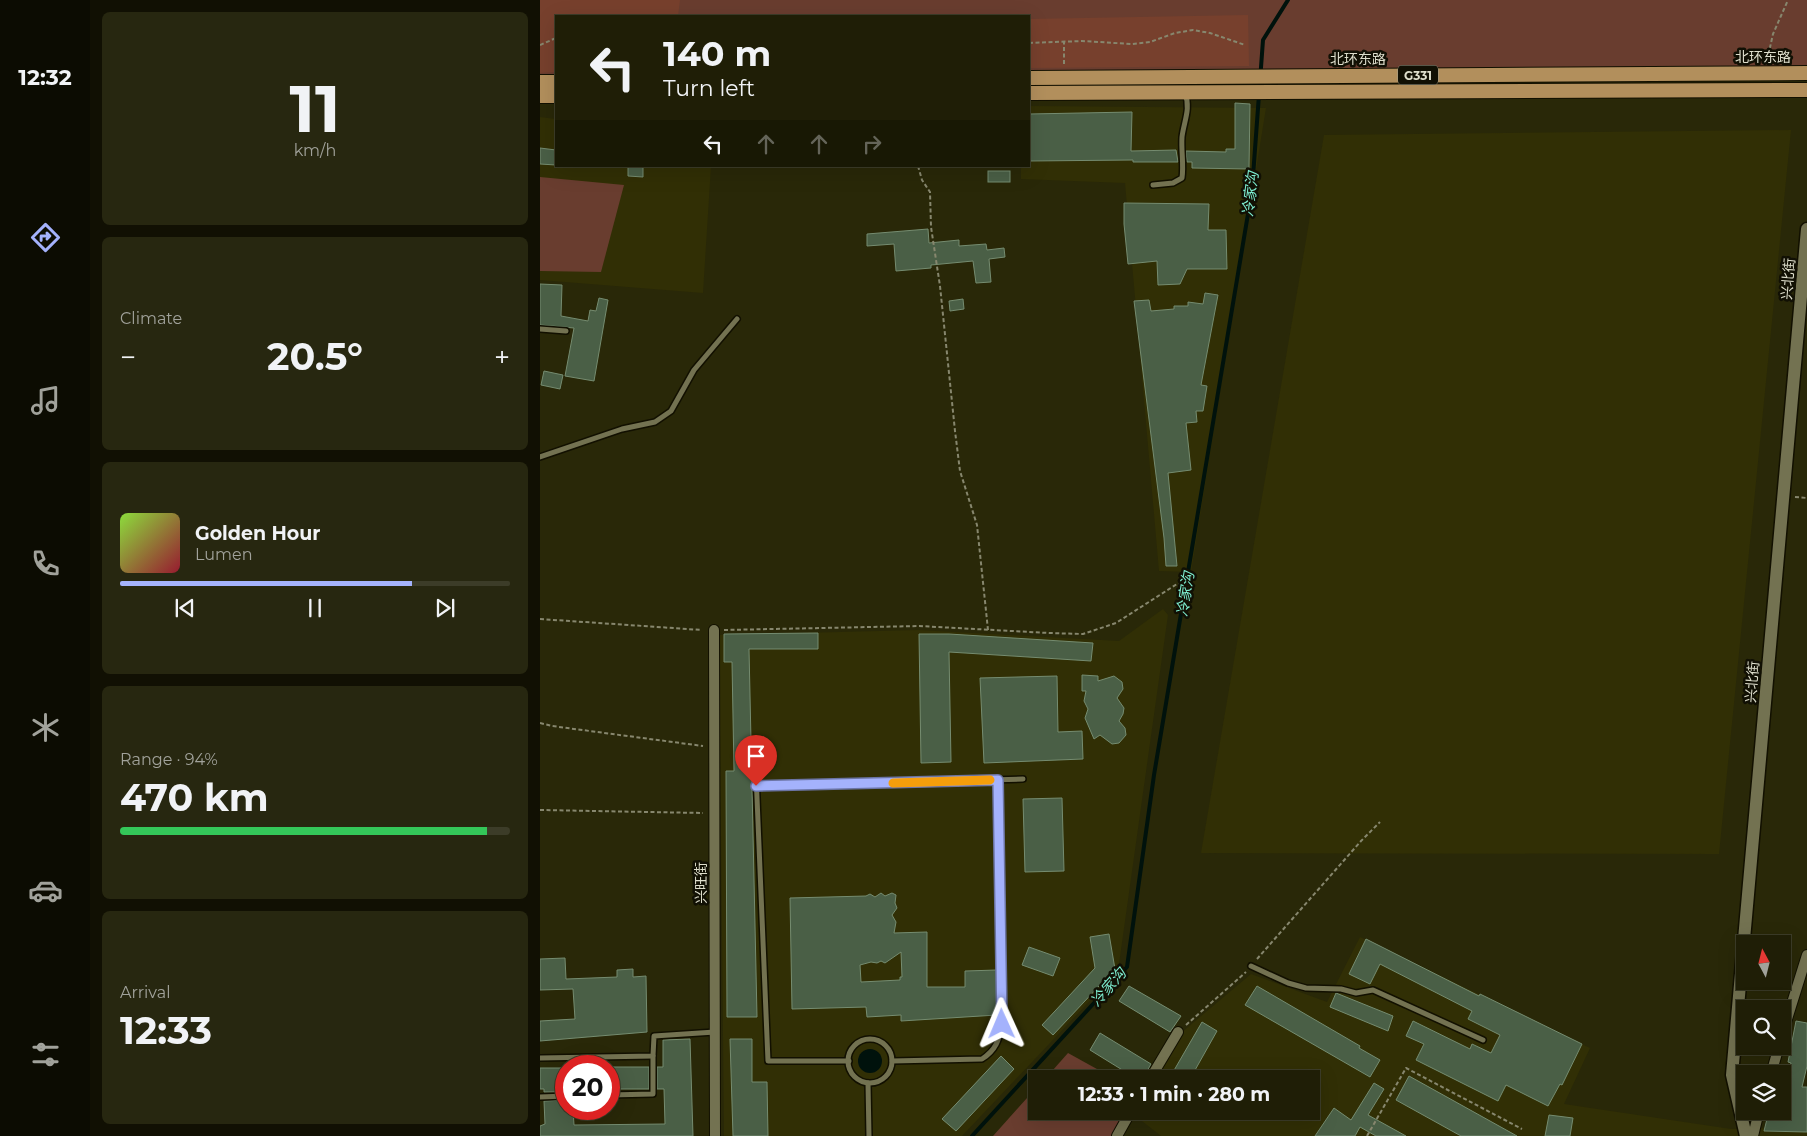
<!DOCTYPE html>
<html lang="en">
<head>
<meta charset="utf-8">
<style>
	:root { --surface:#1f1e06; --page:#272710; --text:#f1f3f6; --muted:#a1a29b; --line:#3c3c28; --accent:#a4b2fc }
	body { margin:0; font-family:Montserrat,"Noto Sans SC",sans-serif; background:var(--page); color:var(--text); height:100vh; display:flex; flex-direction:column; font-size:19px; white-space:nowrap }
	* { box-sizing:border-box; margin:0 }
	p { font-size:16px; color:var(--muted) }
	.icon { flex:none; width:28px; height:28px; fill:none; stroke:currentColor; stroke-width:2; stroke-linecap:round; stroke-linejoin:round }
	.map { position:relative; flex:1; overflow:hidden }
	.details { display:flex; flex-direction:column; gap:12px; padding:12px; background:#111003; width:450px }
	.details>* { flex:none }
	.top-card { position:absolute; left:15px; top:15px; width:475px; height:152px; border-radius:0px; box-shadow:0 5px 20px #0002,0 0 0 1px var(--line); background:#1f1e06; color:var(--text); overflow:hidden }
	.needle { width:32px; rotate:353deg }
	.tools { position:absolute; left:1196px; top:935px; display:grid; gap:10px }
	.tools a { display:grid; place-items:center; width:55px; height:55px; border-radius:0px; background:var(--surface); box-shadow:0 5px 20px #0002,0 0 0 1px var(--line); font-size:25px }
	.speed { position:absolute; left:15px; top:1055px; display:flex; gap:10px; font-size:25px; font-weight:700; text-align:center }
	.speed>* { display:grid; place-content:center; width:65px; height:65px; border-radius:50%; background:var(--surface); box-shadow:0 5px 20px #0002,0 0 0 1px var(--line); line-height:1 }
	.speed .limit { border:8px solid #d22; background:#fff; color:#111 }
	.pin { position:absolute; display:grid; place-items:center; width:42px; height:42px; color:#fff; margin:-51px -21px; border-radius:50% 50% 50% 0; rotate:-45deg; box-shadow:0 0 5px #0007 }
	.pin .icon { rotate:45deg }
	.me { position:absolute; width:55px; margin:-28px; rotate:359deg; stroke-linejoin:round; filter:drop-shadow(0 0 4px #0008) }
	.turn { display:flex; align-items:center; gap:18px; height:105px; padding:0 25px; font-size:22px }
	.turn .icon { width:65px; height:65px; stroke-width:2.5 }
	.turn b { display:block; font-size:35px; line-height:42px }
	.lanes { display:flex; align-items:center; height:48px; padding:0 25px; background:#0003; justify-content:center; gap:25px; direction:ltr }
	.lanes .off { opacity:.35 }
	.big { font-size:38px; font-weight:700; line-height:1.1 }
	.details .widget { flex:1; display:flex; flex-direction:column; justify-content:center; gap:8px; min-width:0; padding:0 18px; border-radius:8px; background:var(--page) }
	.details .dial { align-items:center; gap:0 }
	.dial b { font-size:65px; line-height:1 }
	.song { display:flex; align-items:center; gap:15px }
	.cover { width:60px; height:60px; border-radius:8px; background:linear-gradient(135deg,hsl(90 70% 55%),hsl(350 70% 35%)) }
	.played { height:5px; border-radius:2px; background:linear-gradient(90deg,var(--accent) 75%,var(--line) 75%) }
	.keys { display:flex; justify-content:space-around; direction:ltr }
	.heat { display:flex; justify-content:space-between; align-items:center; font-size:28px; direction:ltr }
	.charge { height:8px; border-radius:4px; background:linear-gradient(90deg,#34c759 94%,var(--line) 0) }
	.trip { position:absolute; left:488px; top:1070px; width:292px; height:50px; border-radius:0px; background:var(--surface); box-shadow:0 5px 20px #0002,0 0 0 1px var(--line); font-weight:700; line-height:50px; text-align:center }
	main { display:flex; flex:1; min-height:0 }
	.menu { display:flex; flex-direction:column; width:90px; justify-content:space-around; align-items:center; background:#0c0c02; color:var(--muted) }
	.menu .icon { width:35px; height:35px }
	.menu .active { color:var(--accent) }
	.menu b { font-size:22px; color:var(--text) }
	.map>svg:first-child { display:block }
	.built { fill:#312f05 }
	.green { fill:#693d2f }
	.forest { fill:#77402d }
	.water { fill:#00120c }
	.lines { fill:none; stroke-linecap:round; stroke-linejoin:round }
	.stream { stroke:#00120c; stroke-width:4 }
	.building { fill:#4a5f46; stroke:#758c70; fill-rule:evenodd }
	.service-casing { stroke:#121000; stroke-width:8 }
	.minor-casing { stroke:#121000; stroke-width:12 }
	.tertiary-casing { stroke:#121000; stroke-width:15 }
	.trunk-casing { stroke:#121000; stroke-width:16 }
	.path { stroke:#87876e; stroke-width:2; stroke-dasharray:4 2.5; stroke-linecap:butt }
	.service { stroke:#737251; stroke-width:5 }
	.minor { stroke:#737251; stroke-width:10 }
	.tertiary { stroke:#737251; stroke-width:12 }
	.trunk { stroke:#b28f5c; stroke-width:14 }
	.route-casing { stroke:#6b74a4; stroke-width:12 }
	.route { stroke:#a4b2fc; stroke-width:9 }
	.slow { stroke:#f59e0b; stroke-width:9 }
	.labels { text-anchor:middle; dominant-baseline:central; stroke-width:5; stroke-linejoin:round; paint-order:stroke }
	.shield { fill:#111004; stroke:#a0a090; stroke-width:1 }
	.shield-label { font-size:12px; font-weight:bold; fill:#dedecc }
	.street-label { font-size:14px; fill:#dedecc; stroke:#111004 }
	.water-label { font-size:15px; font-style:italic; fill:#7deccf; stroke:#111004 }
</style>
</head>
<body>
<main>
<nav class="menu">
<b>12:32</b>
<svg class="icon active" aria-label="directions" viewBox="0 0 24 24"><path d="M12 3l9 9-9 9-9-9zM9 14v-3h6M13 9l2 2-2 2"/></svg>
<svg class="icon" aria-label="music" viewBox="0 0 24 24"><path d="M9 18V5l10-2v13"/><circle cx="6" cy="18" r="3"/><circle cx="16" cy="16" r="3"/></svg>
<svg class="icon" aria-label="phone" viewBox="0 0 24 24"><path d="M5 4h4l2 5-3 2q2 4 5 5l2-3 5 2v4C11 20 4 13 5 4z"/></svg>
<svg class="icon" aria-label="climate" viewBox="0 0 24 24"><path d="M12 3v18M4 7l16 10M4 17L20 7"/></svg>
<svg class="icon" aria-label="car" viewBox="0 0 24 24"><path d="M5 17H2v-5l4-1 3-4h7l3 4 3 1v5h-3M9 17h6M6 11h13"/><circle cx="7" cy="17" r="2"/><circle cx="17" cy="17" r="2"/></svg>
<svg class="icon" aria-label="filters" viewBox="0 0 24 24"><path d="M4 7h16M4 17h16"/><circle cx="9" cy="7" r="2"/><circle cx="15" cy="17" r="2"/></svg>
</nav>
<section class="details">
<div class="widget dial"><b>11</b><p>km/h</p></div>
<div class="widget"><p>Climate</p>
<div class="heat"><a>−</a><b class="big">20.5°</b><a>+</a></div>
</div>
<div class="widget">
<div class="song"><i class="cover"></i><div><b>Golden Hour</b><p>Lumen</p></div></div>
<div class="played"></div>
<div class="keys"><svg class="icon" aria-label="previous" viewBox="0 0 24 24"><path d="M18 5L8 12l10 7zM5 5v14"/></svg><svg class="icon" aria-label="pause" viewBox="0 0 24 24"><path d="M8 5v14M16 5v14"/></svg><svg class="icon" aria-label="next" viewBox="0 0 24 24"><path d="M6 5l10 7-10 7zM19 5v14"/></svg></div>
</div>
<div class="widget"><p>Range · 94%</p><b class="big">470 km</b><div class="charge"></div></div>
<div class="widget"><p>Arrival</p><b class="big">12:33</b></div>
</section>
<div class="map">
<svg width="1267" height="1136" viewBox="0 0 1267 1136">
	<rect width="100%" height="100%" fill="#292808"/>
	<g class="built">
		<polygon points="489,106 726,108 651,572 619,571 585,183 481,179 481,166 489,166"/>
		<polygon points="0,117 16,119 16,166 171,166 163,293 0,280"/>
		<polygon points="1251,130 1179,854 661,853 784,135"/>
		<polygon points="623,609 628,615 578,971 422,1136 184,1136 179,635 378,630 579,641"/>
		<polygon points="820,937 1050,1048 1024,1104 1191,1129 1267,1127 1267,1136 621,1136 593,1114 595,1111 771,1111 771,1079 614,1079 641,1033 711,974 787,1002"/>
	</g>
	<g class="green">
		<polygon points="0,0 1267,0 1267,68 489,74 489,16 16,16 16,78 0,78"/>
		<polygon points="0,177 84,185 61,272 0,271"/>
		<polygon points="528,1053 575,1079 505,1079"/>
		<polygon points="496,1088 496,1111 586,1111 571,1136 453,1136"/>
	</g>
	<g class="forest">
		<polygon points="0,0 140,0 138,16 16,16 16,72 0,73"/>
		<polygon points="708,15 709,66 489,68 489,19"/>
	</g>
	<circle class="water" cx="330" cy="1061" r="12"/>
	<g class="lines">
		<polyline class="stream" points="432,1136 587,967 614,775 712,190 723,40 748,0"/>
	</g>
	<g class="building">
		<polygon points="695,103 710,104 709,169 652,168 652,162 647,162 646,151 686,152 686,149 695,149"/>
		<polygon points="592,112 591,151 636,150 638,162 593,162 593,160 489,161 489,114"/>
		<polygon points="0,148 16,150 16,165 0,164"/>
		<polygon points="88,166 103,166 103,177 88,176"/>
		<rect x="448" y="171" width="22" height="11"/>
		<polygon points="584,203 669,204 668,230 686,230 687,269 647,269 640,284 618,285 617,261 588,264 584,224"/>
		<polygon points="388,229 389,243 419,240 419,246 446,244 447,250 464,248 465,257 449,259 451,282 436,283 433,261 391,265 391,268 356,271 354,244 327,246 327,234"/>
		<polygon points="0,284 22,285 21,316 48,321 50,310 56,311 59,298 68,300 54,381 25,376 34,328 0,325"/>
		<polygon points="665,293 678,295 661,385 667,386 663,411 656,411 657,422 646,423 651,470 628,473 637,566 626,566 624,538 594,301 609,300 611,311 634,309 634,306 648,306 648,302 663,304"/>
		<polygon points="423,299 424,309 410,311 409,301"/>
		<polygon points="4,371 23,375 20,389 1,385"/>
		<polygon points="278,633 278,649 209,649 217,1017 187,1017 186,771 194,771 192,662 184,662 184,634"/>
		<polygon points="379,634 409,634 553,643 551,661 409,652 411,762 381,763"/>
		<polygon points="542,675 558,676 558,681 574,676 582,682 583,689 577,698 584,708 583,714 579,721 585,728 586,735 579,743 572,744 560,735 554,739 545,718 548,709 544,701 546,691 542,691"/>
		<polygon points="517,676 518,732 542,731 543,759 444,763 440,678"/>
		<polygon points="522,798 524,871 485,872 483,799"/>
		<path d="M341,893L345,896L352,893L356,895L355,903L357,908L352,915L356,922L354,933L387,932V987H425V971L457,970V1015L361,1021V1015L327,1017L326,1007L252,1009L250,898L326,896L330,894L335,897ZM361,952L362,977H360V980L321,982L320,965L331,962L337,963L341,961L345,963Z"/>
		<polygon points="569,934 575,969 513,1035 502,1025 555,968 550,937"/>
		<polygon points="826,939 939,996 940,994 1042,1044 1022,1085 1020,1084 1008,1106 966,1085 958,1101 876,1060 884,1044 866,1036 873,1021 930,1049 932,1044 951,1053 960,1035 928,1019 932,1011 840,964 830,984 809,974"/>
		<polygon points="489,947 520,958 513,976 482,965"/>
		<polygon points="25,958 26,979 77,977 77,970 93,969 93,977 106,976 107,1032 0,1041 0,1021 35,1019 33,989 0,990 0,959"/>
		<polygon points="589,986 641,1016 630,1032 579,1001"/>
		<polygon points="717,986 820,1046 819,1048 840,1060 830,1077 705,1005"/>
		<polygon points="796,993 853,1016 848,1031 790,1007"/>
		<polygon points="1256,1021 1267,1023 1267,1066 1262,1087 1267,1087 1267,1132 1224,1131 1229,1111 1242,1111 1242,1089 1245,1088 1251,1063 1248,1062"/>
		<polygon points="662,1022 677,1031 650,1079 629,1079"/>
		<polygon points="560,1033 611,1064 603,1079 597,1079 550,1050"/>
		<polygon points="150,1039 153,1136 0,1136 0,1126 5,1124 4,1101 26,1100 26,1109 33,1109 34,1125 125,1124 124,1089 117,1089 117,1067 123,1067 123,1040"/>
		<polygon points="190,1039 212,1039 212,1082 227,1082 228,1136 193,1136"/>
		<polygon points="461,1056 474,1069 416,1131 402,1119"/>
		<rect x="69" y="1067" width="40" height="22"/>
		<polygon points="0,1068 26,1068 26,1092 4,1092 4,1089 0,1089"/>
		<polygon points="869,1076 977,1136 921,1136 856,1100"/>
		<polygon points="834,1083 844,1089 828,1115 866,1136 836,1136 820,1127 815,1136 775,1136 794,1108 811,1120"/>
		<polygon points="1009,1115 1033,1118 1030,1136 1005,1136"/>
	</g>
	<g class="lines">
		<g class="service-casing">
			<g id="service">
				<path d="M613,185L633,183L642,178C644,164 641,151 642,137C644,121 651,109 645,93"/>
				<polyline points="0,329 26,331"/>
				<polyline points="0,457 82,429 115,422 131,411 154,370 197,319"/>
				<polyline points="215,750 228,1061 309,1061"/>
				<polyline points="216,786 483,779"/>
				<polyline points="711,966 748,983 766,988 801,989 816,993 833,990 943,1040"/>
				<circle cx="330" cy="1061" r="22"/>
				<polyline points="0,1058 113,1056 114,1036 175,1032"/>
				<path d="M352,1061L442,1059C456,1050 459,1040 462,1025L458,780"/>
				<polyline points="328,1083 329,1136"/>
				<polyline points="69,1095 113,1094 113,1056"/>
				<polyline points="0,1097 26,1096"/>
			</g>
		</g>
		<g class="minor-casing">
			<g id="minor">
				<polyline points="174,630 175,1136"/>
				<polyline points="1242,1035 1267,955"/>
				<polyline points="1231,1074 1239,1046"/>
				<polyline points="610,1079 638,1032"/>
				<polyline points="577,1136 591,1111"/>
				<polyline points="1213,1136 1219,1111"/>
			</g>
		</g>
		<g class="tertiary-casing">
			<polyline id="tertiary" points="1206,1136 1192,1075 1267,229"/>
		</g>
		<g class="trunk-casing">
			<g id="trunk">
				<polyline points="489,78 1267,73"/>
				<polyline points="0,82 16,82"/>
				<polyline points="489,93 1267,90"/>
				<polyline points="0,96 16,96"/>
			</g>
		</g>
		<g class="path">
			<polyline points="489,43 542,41 592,44 610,42 635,33 653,30 670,33 705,45"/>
			<polyline points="0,45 16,38"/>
			<polyline points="1227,61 1233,34 1248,0"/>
			<polyline points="524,64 524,41"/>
			<polyline points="378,166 382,180 390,192 391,227 400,286 415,431 420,471 437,525 448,630"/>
			<polyline points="1255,497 1267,498"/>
			<polyline points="0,619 162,630"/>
			<polyline points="184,630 379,626 509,633 543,634 576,623 637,584 651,583"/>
			<polyline points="0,723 12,726 163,746"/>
			<polyline points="0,810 163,813"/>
			<polyline points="717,959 821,841 840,822"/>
			<polyline points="646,1025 706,972"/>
			<polyline points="827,1136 866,1068 982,1129"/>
		</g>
		<use href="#service" class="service"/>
		<use href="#minor" class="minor"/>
		<use href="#tertiary" class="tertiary"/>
		<use href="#trunk" class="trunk"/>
	</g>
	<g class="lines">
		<g class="route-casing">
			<polyline id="route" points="216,786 458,780 462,1024"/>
		</g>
		<use href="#route" class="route"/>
		<polyline class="slow" points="353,783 450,780"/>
	</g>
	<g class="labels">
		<rect class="shield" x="858" y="65.5" width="40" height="19" rx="4"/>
		<g class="shield-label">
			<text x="878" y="75">G331</text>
		</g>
		<g class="street-label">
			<text x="1223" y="57">北环东路</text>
			<text x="818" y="59">北环东路</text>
			<text transform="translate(1248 279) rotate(-85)">兴北街</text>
			<text transform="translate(1212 682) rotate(-85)">兴北街</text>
			<text transform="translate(161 883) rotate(-90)">兴旺街</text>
		</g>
		<g class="water-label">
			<text transform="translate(710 194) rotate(-83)">冷家沟</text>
			<text transform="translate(645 594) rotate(-81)">冷家沟</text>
			<text transform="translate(568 987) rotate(-49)">冷家沟</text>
		</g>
	</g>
</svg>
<div class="tools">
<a><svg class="needle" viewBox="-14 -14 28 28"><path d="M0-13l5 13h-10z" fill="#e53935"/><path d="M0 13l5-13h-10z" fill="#a1a29b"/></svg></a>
<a><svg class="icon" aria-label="search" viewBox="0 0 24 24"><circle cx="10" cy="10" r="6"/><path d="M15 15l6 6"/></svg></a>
<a><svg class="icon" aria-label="layers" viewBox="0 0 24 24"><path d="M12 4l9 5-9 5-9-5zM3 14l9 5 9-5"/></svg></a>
</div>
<div class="speed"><div class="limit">20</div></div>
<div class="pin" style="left:216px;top:786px;background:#d93025"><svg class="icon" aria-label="arrive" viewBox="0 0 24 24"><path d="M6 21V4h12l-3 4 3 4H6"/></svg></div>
<svg class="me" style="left:462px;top:1024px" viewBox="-20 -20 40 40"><path d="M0-17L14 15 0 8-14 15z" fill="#a4b2fc" stroke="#fff" stroke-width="4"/></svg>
<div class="trip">12:33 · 1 min · 280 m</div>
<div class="top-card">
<div class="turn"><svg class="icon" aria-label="left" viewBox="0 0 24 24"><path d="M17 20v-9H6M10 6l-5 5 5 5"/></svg><div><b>140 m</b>Turn left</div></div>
<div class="lanes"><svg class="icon" aria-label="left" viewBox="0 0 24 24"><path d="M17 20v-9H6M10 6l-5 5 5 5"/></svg><svg class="icon off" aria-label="ahead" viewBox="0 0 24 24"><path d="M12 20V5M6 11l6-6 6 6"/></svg><svg class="icon off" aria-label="ahead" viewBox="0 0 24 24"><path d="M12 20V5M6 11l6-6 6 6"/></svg><svg class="icon off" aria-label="right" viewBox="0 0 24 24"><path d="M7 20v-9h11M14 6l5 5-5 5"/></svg></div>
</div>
</div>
</main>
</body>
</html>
